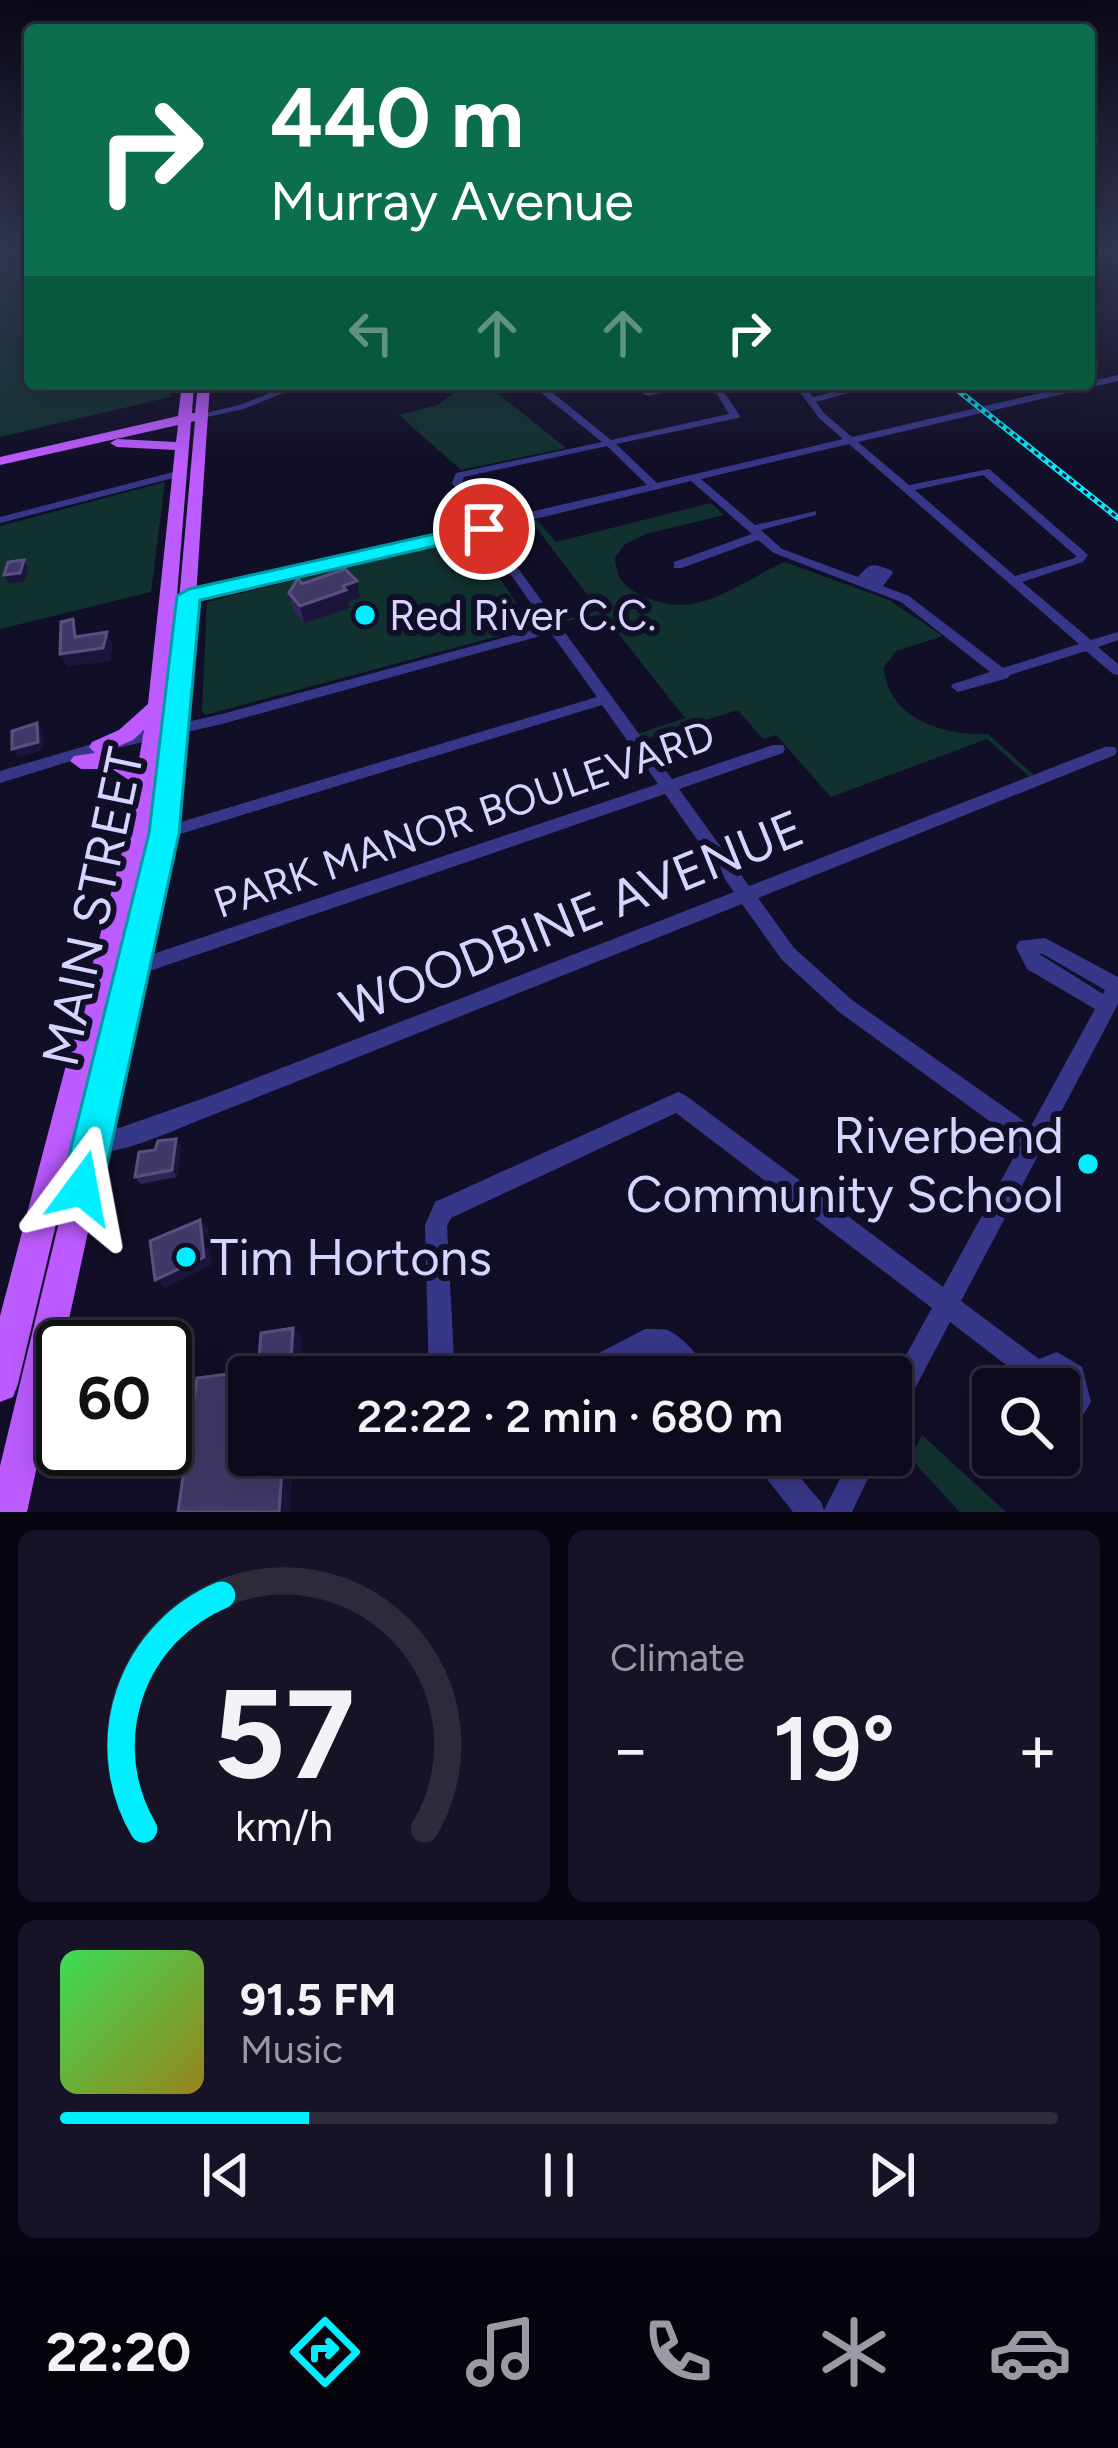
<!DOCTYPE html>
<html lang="en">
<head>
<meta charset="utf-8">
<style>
	:root { --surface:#0d0a1d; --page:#161326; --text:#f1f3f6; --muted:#9a9aa4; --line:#2d2b3b; --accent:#00efff }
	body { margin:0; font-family:Figtree,sans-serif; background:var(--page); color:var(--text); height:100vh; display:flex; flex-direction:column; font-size:45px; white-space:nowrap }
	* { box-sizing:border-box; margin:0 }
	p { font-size:39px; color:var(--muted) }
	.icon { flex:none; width:66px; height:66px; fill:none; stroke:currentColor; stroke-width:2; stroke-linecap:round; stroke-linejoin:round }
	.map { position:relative; height:1512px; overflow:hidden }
	.sheet { display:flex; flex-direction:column; gap:18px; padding:18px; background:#070610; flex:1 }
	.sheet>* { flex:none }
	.banner { position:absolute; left:24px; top:24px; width:1071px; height:366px; border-radius:12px; box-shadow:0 6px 30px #0003,0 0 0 3px var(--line); background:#0b6e4f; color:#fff; overflow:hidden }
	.controls { position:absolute; left:972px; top:1368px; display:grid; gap:24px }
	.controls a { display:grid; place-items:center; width:108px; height:108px; border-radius:12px; background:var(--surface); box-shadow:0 6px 30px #0003,0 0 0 3px var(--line); font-size:60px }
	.speed { position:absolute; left:36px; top:1320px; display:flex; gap:24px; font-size:60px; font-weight:700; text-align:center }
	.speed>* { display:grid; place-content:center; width:156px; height:156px; border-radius:50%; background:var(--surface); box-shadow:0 6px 30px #0003,0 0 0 3px var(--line); line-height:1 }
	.speed .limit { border:6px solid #111; border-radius:18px; background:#fff; color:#111 }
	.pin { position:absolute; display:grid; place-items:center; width:102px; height:102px; color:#fff; margin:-51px; border:6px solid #fff; border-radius:50%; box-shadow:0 3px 12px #0007 }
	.me { position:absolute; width:132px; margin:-66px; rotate:13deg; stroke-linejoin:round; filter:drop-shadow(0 0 9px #0008) }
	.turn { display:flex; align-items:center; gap:42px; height:252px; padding:0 48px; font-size:54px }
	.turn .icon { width:156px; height:156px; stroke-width:2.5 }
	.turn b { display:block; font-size:84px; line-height:102px }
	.lanes { display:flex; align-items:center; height:114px; padding:0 48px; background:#0003; justify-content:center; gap:60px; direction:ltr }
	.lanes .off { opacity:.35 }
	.big { font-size:90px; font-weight:600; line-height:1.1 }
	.sheet .tile { flex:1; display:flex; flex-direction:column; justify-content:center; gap:18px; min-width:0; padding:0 42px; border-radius:18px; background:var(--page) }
	.sheet .dial { align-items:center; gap:0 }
	.dial svg { height:312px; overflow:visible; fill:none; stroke:var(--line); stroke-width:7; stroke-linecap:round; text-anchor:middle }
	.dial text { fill:var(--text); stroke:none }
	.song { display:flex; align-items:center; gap:36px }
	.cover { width:144px; height:144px; border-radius:18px; background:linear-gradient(135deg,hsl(130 70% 55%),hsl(50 70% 35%)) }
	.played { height:12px; border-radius:6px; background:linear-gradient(90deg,var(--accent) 25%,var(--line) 25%) }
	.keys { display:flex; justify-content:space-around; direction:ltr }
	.heat { display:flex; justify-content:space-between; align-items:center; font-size:66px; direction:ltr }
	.sheet .tiles { flex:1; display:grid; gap:18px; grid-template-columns:1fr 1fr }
	.tile:last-child { grid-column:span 2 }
	.trip { position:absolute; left:228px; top:1356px; width:684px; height:120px; border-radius:12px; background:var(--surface); box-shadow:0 6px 30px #0003,0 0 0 3px var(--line); font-weight:600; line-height:120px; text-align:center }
	.tab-bar { display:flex; height:192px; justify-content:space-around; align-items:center; background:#05040c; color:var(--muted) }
	.tab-bar .icon { width:84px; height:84px }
	.tab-bar .selected { color:var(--accent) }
	.tab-bar b { font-size:54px; color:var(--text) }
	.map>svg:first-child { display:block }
	.green { fill:#11312f }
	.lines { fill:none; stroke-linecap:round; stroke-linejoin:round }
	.minor { fill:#373789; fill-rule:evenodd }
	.major { fill:#bc5bff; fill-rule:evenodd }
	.rail-casing { stroke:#00efff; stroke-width:6 }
	.rail { stroke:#110e27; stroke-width:3; stroke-dasharray:4.5; stroke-linecap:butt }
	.wall { fill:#2e2656 }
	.shaded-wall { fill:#1b153b }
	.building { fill:#403968; stroke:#585180; stroke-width:3 }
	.route { fill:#00efff; stroke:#009ba6; stroke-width:3 }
	.poi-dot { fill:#00efff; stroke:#110e27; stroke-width:4.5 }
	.labels { text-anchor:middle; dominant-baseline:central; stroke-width:12; stroke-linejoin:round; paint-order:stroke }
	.poi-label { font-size:42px; fill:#d7d4ff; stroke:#110e27; text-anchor:start }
	.street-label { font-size:42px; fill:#d7d4ff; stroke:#110e27 }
	.near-street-label { font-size:51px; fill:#d7d4ff; stroke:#110e27 }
	.near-poi-label { font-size:51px; fill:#d7d4ff; stroke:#110e27; text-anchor:end }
</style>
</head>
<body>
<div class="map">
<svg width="1118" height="1512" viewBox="0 0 1118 1512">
	<rect width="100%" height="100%" fill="#110e27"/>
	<g class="green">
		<polygon points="0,251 30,251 30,384 172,384 170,397 0,437"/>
		<polygon points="466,384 486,384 566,448 461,470 399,415 438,405"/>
		<polygon points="165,482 151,592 0,629 0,526"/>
		<path d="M711,503L724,515L646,534L625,544L615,558C616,575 622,586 639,594C697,624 734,584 785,562L889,600L943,636L896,651L884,667C887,718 943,736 988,734L1034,775L1030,777L987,739L831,797L776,735L763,739L738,710L636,742L632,736L685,718L603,614L551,624L599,610L531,521L537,520L556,542Z"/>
		<polygon points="472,536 532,627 205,715 202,711 207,602"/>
		<polygon points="922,1435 1006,1512 960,1512 910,1458"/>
	</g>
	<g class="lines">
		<g class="minor">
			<polygon points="1089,252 1118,261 1118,265 1089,256"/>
			<path d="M1118,375V381L858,442L909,485L989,469L1086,553L1088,555L1083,562L1022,582L1091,640L1118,632V640L1098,647L1118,664V675L1113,674L1086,651L1010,675L1008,678L958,692L951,687L953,684L990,672L901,602L774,553L758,540L682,568H674V562L752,534L691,481L490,530L672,779L773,745H783L785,749L783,753L679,789L749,886L1105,747H1115L1117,751L1115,755L758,898L794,948L852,1000L1031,1126L1095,1009L1027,969L1016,947L1019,941L1045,938L1118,977V1004L961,1301L1039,1359L1057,1352L1082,1367L1091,1402L1081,1418L1072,1422L1059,1417V1391L1064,1393L1062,1383L1055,1378L1058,1389H1031L1027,1381L950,1322L900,1417L891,1421V1382L932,1308L676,1113L451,1218L447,1226L455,1377H429L425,1225L435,1202L678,1092L685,1095L943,1287L1021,1144L839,1012L782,960L742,904L210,1116C177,1128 113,1161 80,1151L77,1143L80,1135L122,1127L210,1096L734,892L665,794L129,978L122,976L120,970L122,964L129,962L658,784L602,705L164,839L158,837L156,833L158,829L164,827L597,697L551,633L222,724L100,752L0,783V771L99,742L222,714L547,626L480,531L169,604L165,603V597L481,524L452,483L456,473L602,442L539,391V387L546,384H557L548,389L611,440L729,414L711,384H719L740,416L738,418L616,444L657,483L843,439L819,418L794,384H803L813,397L866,384H881L816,402L825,414L852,437ZM849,444L1079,644L1003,668L909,596L883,586L893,573L891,570C873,564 871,561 858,577L782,549L761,530L816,515V511L755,525L701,479ZM607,446L647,485L491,521L462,483L464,477ZM983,475L1076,556L1075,558L1015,576L915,490ZM1039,954H1043L1105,990L1103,994Z"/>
			<polygon points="293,384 305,384 244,409 202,418 197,415 239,405"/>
			<path d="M622,384C633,384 643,390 654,389C669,389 683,384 698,384L648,396Z"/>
			<polygon points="181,470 186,473 185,475 0,523 0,517"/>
			<path d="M645,1329C647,1329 665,1329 667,1330C681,1334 706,1364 713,1377H683L660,1354L647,1353L604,1377H566L570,1368Z"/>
			<polygon points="751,1455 781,1455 821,1502 824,1510 852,1455 879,1455 852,1512 793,1512 755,1464"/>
		</g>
		<path class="major" d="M182,384H194L192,413H195L198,384H210L187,734L175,833L27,1512H0V1466L153,833L167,734L195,421L191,422L168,707L150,829L18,1384L13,1397L0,1402V1316L128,829L135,784L112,769H81L70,761L74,756L95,753L89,747L92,742L119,730L148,704L175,450L117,447L110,443L117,439L176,442L178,425L0,465V457L178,416ZM144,730L138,765L123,756L103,753L133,740Z"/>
		<g class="rail-casing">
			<polyline id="rail" points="950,384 1118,518"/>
		</g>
		<use href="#rail" class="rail"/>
	</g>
	<g class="wall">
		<polygon points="357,581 360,598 348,602 350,608 304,623 293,611 289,593 302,584"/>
		<polygon points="176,1139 181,1146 177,1177 141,1184 135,1177 155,1150"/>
	</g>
	<g class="shaded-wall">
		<polygon points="24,560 28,568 25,581 9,584 4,575"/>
		<polygon points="357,581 360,598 348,602 350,608 304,623 300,606"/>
		<polygon points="107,632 113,645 110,661 67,667 60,654"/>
		<polygon points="37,723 43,731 43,750 18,758 12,749"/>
		<polygon points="176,1139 181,1146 177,1177 172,1170"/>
		<polygon points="200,1220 208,1228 212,1265 165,1288 155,1280"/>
		<polygon points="293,1328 302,1337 299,1377 290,1377"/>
		<polygon points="283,1455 294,1455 290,1512 279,1512"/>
	</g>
	<g class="building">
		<polygon points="24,560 20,573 4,575 8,562"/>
		<polygon points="345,569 357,581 343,586 346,590 300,606 289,593 298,578 302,584"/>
		<polygon points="73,619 75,637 107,632 103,648 60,654 61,622"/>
		<polygon points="37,723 38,742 12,749 12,731"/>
		<polygon points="176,1139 172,1170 135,1177 139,1152 155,1150 158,1141"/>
		<polygon points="200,1220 204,1257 155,1280 150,1241"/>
		<polygon points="293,1328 290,1377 249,1377 249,1455 283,1455 279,1512 178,1512 197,1378 258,1370 261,1333"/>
	</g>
	<linearGradient id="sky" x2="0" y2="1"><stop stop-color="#090815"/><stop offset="0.54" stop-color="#323652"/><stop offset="1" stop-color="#323652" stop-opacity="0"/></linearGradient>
	<rect width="1118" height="463" fill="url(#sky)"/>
	<polygon class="route" points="484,523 491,525 491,533 200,600 179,833 102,1188 96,1203 82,1208 67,1203 61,1188 149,833 177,596 189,589"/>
	<g class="poi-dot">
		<circle cx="365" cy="615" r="12"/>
		<circle cx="1088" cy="1164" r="12"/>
		<circle cx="186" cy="1257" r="12"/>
	</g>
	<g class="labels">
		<g class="poi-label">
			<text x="389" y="615">Red River C.C.</text>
		</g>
		<g class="street-label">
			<text transform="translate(464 819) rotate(-19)">PARK MANOR BOULEVARD</text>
		</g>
		<g class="near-street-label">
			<text transform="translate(93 907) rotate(-78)">MAIN STREET</text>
			<text transform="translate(572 918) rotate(-22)">WOODBINE AVENUE</text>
		</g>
		<g class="near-poi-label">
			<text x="1064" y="1135">Riverbend<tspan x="1064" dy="59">Community School</tspan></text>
			<text x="210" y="1257" text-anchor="start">Tim Hortons</text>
		</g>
	</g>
</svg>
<div class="controls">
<a><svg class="icon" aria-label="search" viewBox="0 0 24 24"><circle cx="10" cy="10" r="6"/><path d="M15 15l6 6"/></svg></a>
</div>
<div class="speed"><div class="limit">60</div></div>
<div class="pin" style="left:484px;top:529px;background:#d93025"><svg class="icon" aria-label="arrive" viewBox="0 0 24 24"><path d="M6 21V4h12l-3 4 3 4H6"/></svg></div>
<svg class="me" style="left:82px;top:1188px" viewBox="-20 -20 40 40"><path d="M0-17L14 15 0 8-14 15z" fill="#00efff" stroke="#fff" stroke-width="4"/></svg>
<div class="trip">22:22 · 2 min · 680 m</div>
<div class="banner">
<div class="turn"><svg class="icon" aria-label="right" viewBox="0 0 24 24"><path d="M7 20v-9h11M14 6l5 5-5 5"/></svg><div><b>440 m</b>Murray Avenue</div></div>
<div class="lanes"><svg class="icon off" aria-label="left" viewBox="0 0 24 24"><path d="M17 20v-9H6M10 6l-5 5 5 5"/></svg><svg class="icon off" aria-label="ahead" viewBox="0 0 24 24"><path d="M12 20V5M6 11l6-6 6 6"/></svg><svg class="icon off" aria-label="ahead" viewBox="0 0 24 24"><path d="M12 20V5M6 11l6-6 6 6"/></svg><svg class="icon" aria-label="right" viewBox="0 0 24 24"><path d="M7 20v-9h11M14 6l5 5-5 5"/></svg></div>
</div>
</div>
<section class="sheet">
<div class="tiles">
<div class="tile dial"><svg viewBox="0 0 100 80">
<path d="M14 69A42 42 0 1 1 86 69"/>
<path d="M14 69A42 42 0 0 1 34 9" stroke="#00efff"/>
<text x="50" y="56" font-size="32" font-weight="700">57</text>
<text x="50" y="72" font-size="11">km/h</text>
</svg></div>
<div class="tile"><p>Climate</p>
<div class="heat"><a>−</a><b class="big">19°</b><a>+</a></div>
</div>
<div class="tile">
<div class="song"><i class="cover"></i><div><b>91.5 FM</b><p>Music</p></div></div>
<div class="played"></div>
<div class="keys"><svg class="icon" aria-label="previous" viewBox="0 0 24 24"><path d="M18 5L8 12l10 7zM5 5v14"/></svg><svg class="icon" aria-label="pause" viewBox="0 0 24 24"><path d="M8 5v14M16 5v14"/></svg><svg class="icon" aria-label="next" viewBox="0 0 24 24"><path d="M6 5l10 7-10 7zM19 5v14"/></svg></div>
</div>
</div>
</section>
<nav class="tab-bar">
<b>22:20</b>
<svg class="icon selected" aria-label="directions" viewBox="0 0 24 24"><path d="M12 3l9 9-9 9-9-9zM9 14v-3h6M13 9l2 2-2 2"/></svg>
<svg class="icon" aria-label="music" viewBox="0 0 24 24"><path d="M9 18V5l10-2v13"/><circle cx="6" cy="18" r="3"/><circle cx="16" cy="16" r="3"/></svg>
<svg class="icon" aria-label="phone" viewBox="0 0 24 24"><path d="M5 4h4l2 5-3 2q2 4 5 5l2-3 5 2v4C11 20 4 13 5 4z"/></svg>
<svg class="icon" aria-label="climate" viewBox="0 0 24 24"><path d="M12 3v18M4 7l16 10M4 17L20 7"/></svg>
<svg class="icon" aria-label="car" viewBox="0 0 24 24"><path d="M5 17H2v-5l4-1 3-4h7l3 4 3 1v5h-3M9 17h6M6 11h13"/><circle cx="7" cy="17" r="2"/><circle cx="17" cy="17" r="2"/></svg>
</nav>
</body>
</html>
